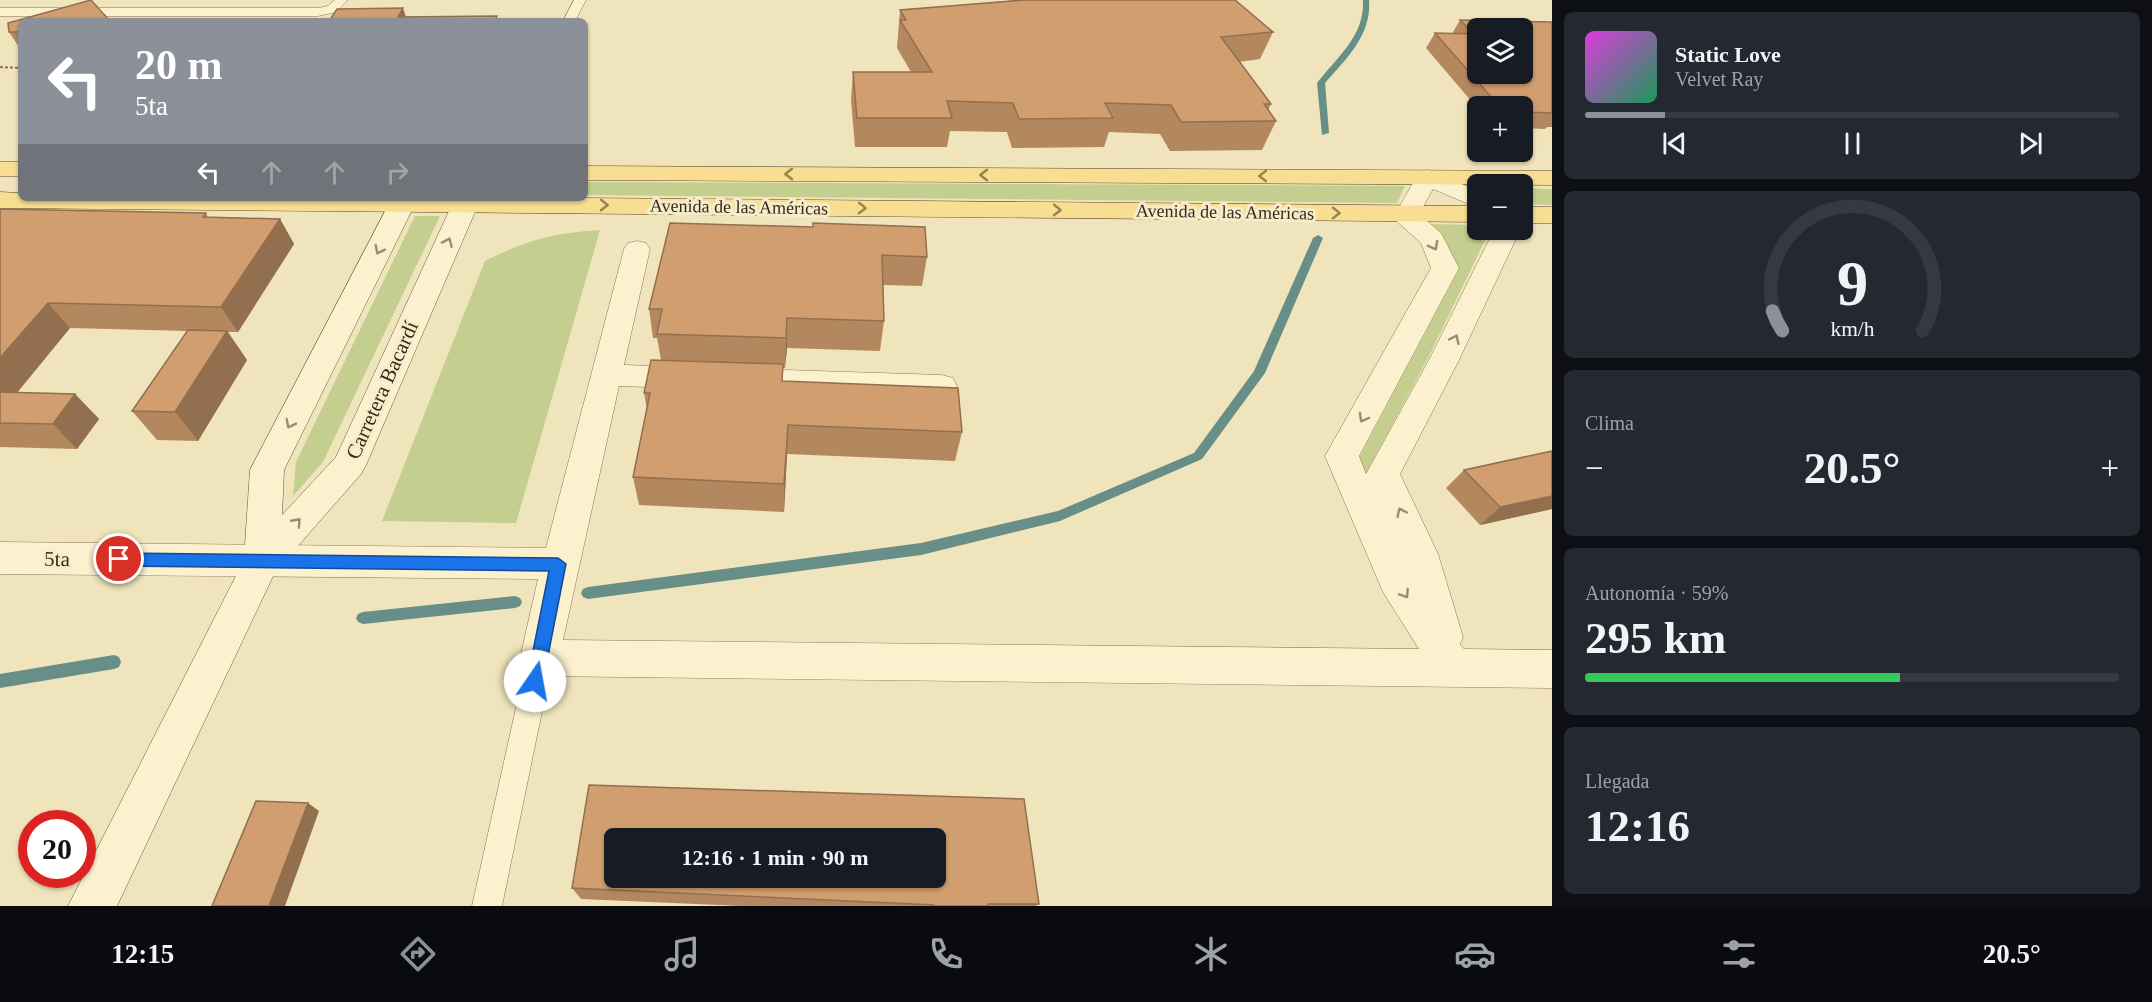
<!DOCTYPE html>
<html lang="es">
<head>
<meta charset="utf-8">
<style>
	:root { --surface:#171b24; --page:#242831; --text:#f1f3f6; --muted:#9ea1a6; --line:#363941; --accent:#8c9099 }
	body { margin:0; font-family:"Times New Roman",serif; background:var(--page); color:var(--text); height:100vh; display:flex; flex-direction:column; font-size:22px; white-space:nowrap }
	* { box-sizing:border-box; margin:0 }
	p { font-size:20px; color:var(--muted) }
	.icon { flex:none; width:33px; height:33px; fill:none; stroke:currentColor; stroke-width:2; stroke-linecap:round; stroke-linejoin:round }
	.map { position:relative; flex:1; overflow:hidden }
	.details { display:flex; flex-direction:column; gap:12px; padding:12px; background:#0d0f14; width:600px }
	.details>* { flex:none }
	.top-card { position:absolute; left:18px; top:18px; width:570px; height:183px; border-radius:9px; box-shadow:0 2px 4px #0004; background:#8c9099; color:#fff; overflow:hidden }
	.tools { position:absolute; left:1467px; top:18px; display:grid; gap:12px }
	.tools a { display:grid; place-items:center; width:66px; height:66px; border-radius:9px; background:var(--surface); box-shadow:0 2px 4px #0004; font-size:30px }
	.speed { position:absolute; left:18px; top:810px; display:flex; gap:12px; font-size:30px; font-weight:700; text-align:center }
	.speed>* { display:grid; place-content:center; width:78px; height:78px; border-radius:50%; background:var(--surface); box-shadow:0 2px 4px #0004; line-height:1 }
	.speed .limit { border:9px solid #d22; background:#fff; color:#111 }
	.pin { position:absolute; display:grid; place-items:center; width:51px; height:51px; color:#fff; margin:-26px; border:3px solid #fff; border-radius:50%; box-shadow:0 2px 6px #0007 }
	.me { position:absolute; width:66px; margin:-33px; rotate:12deg; stroke-linejoin:round; filter:drop-shadow(0 0 4px #0008) }
	.turn { display:flex; align-items:center; gap:21px; height:126px; padding:0 18px; font-size:27px }
	.turn .icon { width:78px; height:78px; stroke-width:2.5 }
	.turn b { display:block; font-size:42px; line-height:51px }
	.lanes { display:flex; align-items:center; height:57px; padding:0 18px; background:#0003; justify-content:center; gap:30px; direction:ltr }
	.lanes .off { opacity:.35 }
	.big { font-size:45px; font-weight:700; line-height:1.1 }
	.details .tile { flex:1; display:flex; flex-direction:column; justify-content:center; gap:9px; min-width:0; padding:0 21px; border-radius:9px; background:var(--page) }
	.details .dial { align-items:center; gap:0 }
	.dial svg { height:156px; overflow:visible; fill:none; stroke:var(--line); stroke-width:7; stroke-linecap:round; text-anchor:middle }
	.dial text { fill:var(--text); stroke:none }
	.song { display:flex; align-items:center; gap:18px }
	.cover { width:72px; height:72px; border-radius:9px; background:linear-gradient(135deg,hsl(300 70% 55%),hsl(150 70% 35%)) }
	.played { height:6px; border-radius:3px; background:linear-gradient(90deg,var(--accent) 15%,var(--line) 15%) }
	.keys { display:flex; justify-content:space-around; direction:ltr }
	.heat { display:flex; justify-content:space-between; align-items:center; font-size:33px; direction:ltr }
	.charge { height:9px; border-radius:4px; background:linear-gradient(90deg,#34c759 59%,var(--line) 0) }
	.trip { position:absolute; left:604px; top:828px; width:342px; height:60px; border-radius:9px; background:var(--surface); box-shadow:0 2px 4px #0004; font-weight:700; line-height:60px; text-align:center }
	.dock { display:flex; height:96px; justify-content:space-around; align-items:center; background:#090b0e; color:var(--muted) }
	.dock .icon { width:42px; height:42px }
	.dock .on { color:var(--accent) }
	.dock b { font-size:27px; color:var(--text) }
	main { display:flex; flex:1; min-height:0 }
	.map>svg:first-child { display:block }
	.green { fill:#c3ce8f }
	.lines { fill:none; stroke-linecap:round; stroke-linejoin:round }
	.stream { fill:#678e87; fill-rule:evenodd }
	.lane-casing { stroke:#887354; stroke-width:1 }
	.street-casing { stroke:#887354; stroke-width:1 }
	.secondary-casing { stroke:#6a5438; stroke-width:1 }
	.primary-casing { stroke:#55412a; stroke-width:1 }
	.path { stroke:#887354; stroke-width:2; stroke-dasharray:3 2; stroke-linecap:butt }
	.lane { fill:#fbf1cf; fill-rule:evenodd }
	.street { fill:#fbf1cf; fill-rule:evenodd }
	.secondary { fill:#fbf1cf; fill-rule:evenodd }
	.primary { fill:#f7de90; fill-rule:evenodd }
	.wall { fill:#b4885f }
	.shaded-wall { fill:#926f4e }
	.building { fill:#d19e6f; stroke:#926f4e; stroke-width:1.5; fill-rule:evenodd }
	.oneway { stroke:#968455 }
	.oneway2 { stroke:#988e74 }
	.route { fill:#1a73e8; stroke:#114b97; stroke-width:1.5 }
	.labels { text-anchor:middle; dominant-baseline:central; stroke-width:6; stroke-linejoin:round; paint-order:stroke }
	.far-street-label { font-size:18px; fill:#362a1a; stroke:#f7edcb }
	.street-label { font-size:21px; fill:#362a1a; stroke:#f7edcb }
</style>
</head>
<body>
<main>
<div class="map">
<svg width="1552" height="906" viewBox="0 0 1552 906">
	<rect width="100%" height="100%" fill="#f0e4bc"/>
	<g class="green">
		<polygon points="585,182 1405,186 1397,203 585,195"/>
		<polygon points="1523,188 1552,189 1552,205 1523,204"/>
		<polygon points="415,216 440,216 323,462 293,496 296,462"/>
		<polygon points="1427,224 1477,225 1478,230 1490,230 1428,358 1368,470 1404,553 1358,460 1458,271 1446,241"/>
		<path d="M600,230L516,523L382,521L485,261C528,240 552,233 600,230Z"/>
	</g>
	<g class="lines">
		<g class="stream">
			<path d="M1363,0H1369C1372,35 1346,59 1325,83L1329,133L1322,135L1317,83C1337,57 1365,36 1363,0Z"/>
			<polygon points="1318,235 1323,238 1265,373 1202,459 1060,521 921,555 588,599 583,597 581,593 583,589 588,587 921,543 1058,511 1194,453 1254,371 1313,238"/>
			<polygon points="515,596 520,598 522,602 520,606 515,608 363,624 358,622 356,618 358,614 363,612"/>
			<polygon points="114,655 119,657 121,662 119,667 114,669 0,688 0,674"/>
		</g>
		<g class="lane-casing">
			<g id="lane">
				<polygon points="335,0 348,0 336,12 318,16 0,16 0,8 318,8 328,6"/>
				<polygon points="574,0 586,0 575,21 563,21"/>
				<polygon points="540,646 549,650 553,658 502,906 472,906 527,658 531,650"/>
			</g>
		</g>
		<g class="street-casing">
			<polygon id="street" points="1428,170 1478,191 1478,208 1433,189 1419,214 1441,233 1459,268 1359,456 1366,474 1429,360 1494,230 1520,230 1459,360 1400,474 1438,554 1463,637 1460,644 1464,649 1552,650 1552,688 540,676 526,671 520,658 538,579 0,574 0,542 546,548 624,249 628,243 637,241 646,243 650,249 624,365 942,375 953,378 957,386 953,394 942,397 619,386 563,640 1419,649 1383,592 1325,456 1431,268 1421,243 1393,218 1419,172"/>
		</g>
		<g class="secondary-casing">
			<polygon id="secondary" points="392,198 418,198 284,470 282,515 336,457 455,198 481,198 366,465 361,474 275,572 117,906 68,906 244,560 250,470"/>
		</g>
		<g class="primary-casing">
			<g id="primary">
				<rect x="0" y="162" width="21" height="14"/>
				<polygon points="585,166 1552,171 1552,185 585,180"/>
				<polygon points="0,192 21,193 21,198 585,198 1478,206 1478,222 0,208"/>
				<rect x="1522" y="207" width="30" height="16"/>
			</g>
		</g>
		<polyline class="path" points="0,67 21,68"/>
		<use href="#lane" class="lane"/>
		<use href="#street" class="street"/>
		<use href="#secondary" class="secondary"/>
		<use href="#primary" class="primary"/>
	</g>
	<g class="wall">
		<polygon points="1018,0 1235,0 1273,32 1260,59 1239,62 1271,104 1268,110 1276,121 1262,150 1170,151 1160,134 1109,132 1104,147 1012,148 1007,132 950,131 947,147 855,147 851,100 853,72 911,72 897,48 900,10"/>
		<polygon points="1460,20 1552,22 1552,127 1547,127 1545,129 1522,128 1522,106 1478,106 1478,109 1426,48 1435,33 1452,34"/>
		<polygon points="21,21 21,50 9,32"/>
		<polygon points="0,209 206,213 208,217 280,219 294,244 238,332 228,332 247,360 198,441 157,440 132,411 187,331 70,328 17,393 75,394 99,419 77,449 0,447"/>
		<polygon points="813,227 927,257 922,286 883,285 884,321 880,351 787,348 785,368 783,368 783,382 962,432 955,461 787,454 784,512 639,505 633,477 647,409 644,393 661,360 657,338 653,338 649,309"/>
		<polygon points="1464,470 1552,509 1480,525 1446,488"/>
		<polygon points="572,888 1039,904 1036,906 741,906 581,899"/>
	</g>
	<g class="shaded-wall">
		<polygon points="403,8 407,20 398,17"/>
		<polygon points="280,219 294,244 238,332 221,307"/>
		<polygon points="48,303 70,328 0,413 0,358"/>
		<polygon points="787,318 787,348 785,368 786,338"/>
		<polygon points="227,331 247,360 198,441 175,412"/>
		<polygon points="75,394 99,419 77,449 53,424"/>
		<polygon points="788,425 787,454 784,512 784,484"/>
		<polygon points="1552,496 1552,509 1480,525 1500,507"/>
		<polygon points="308,803 319,811 285,906 269,906"/>
	</g>
	<g class="building">
		<polygon points="91,0 110,21 21,21 21,32 9,32 8,23"/>
		<polygon points="1024,0 1235,0 1273,32 1221,37 1271,104 1264,104 1276,121 1181,122 1171,105 1105,103 1113,118 1019,119 1013,103 947,101 952,118 857,118 853,72 932,72 900,20 906,20 900,10"/>
		<polygon points="403,8 398,17 497,16 495,21 329,21 337,9"/>
		<path d="M1460,20L1552,22V113L1522,112V106H1499L1435,33L1474,34ZM1478,28H1522V74H1478Z"/>
		<polygon points="0,209 206,213 203,217 280,219 221,307 48,303 0,358"/>
		<polygon points="670,223 813,227 813,223 925,227 927,257 882,255 884,321 787,318 786,338 657,334 662,309 649,309"/>
		<polygon points="188,330 227,331 175,412 132,411"/>
		<polygon points="651,360 783,364 782,381 958,388 962,432 788,425 784,484 633,477 650,393 644,393"/>
		<polygon points="0,392 75,394 53,424 0,423"/>
		<polygon points="1552,451 1552,496 1500,507 1464,470"/>
		<path d="M589,785L1024,799L1039,904H988V906H934V905L572,888ZM615,838H936V878H615Z"/>
		<polygon points="256,801 308,803 269,906 212,906"/>
	</g>
	<defs><path id="oneway-chevron" d="M-2-3.5L2.5 0L-2 3.5" fill="none" stroke-width="1.6" stroke-linecap="round" stroke-linejoin="round" transform="scale(1.5)"/></defs>
	<g class="oneway">
		<use href="#oneway-chevron" transform="translate(789 174) rotate(-180)"/>
		<use href="#oneway-chevron" transform="translate(984 175) rotate(-180)"/>
		<use href="#oneway-chevron" transform="translate(1263 176) rotate(-180)"/>
		<use href="#oneway-chevron" transform="translate(604 205) rotate(1)"/>
		<use href="#oneway-chevron" transform="translate(862 208) rotate(1)"/>
		<use href="#oneway-chevron" transform="translate(1057 210) rotate(1)"/>
		<use href="#oneway-chevron" transform="translate(1336 213) rotate(1)"/>
	</g>
	<g class="oneway2">
		<use href="#oneway-chevron" transform="translate(448 242) rotate(-66)"/>
		<use href="#oneway-chevron" transform="translate(1434 246) rotate(62)"/>
		<use href="#oneway-chevron" transform="translate(379 250) rotate(117)"/>
		<use href="#oneway-chevron" transform="translate(1455 339) rotate(-65)"/>
		<use href="#oneway-chevron" transform="translate(1363 418) rotate(119)"/>
		<use href="#oneway-chevron" transform="translate(290 424) rotate(117)"/>
		<use href="#oneway-chevron" transform="translate(1401 512) rotate(-115)"/>
		<use href="#oneway-chevron" transform="translate(297 522) rotate(-48)"/>
		<use href="#oneway-chevron" transform="translate(1405 594) rotate(57)"/>
	</g>
	<polygon class="route" points="119,553 558,558 566,564 543,681 541,686 535,688 529,686 527,681 549,571 119,566 112,559"/>
	<g class="labels">
		<g class="far-street-label">
			<text transform="translate(739 207) rotate(1)">Avenida de las Américas</text>
			<text transform="translate(1225 212) rotate(1)">Avenida de las Américas</text>
		</g>
		<g class="street-label">
			<text transform="translate(382 390) rotate(-66)">Carretera Bacardí</text>
			<text transform="translate(57 559) rotate(1)">5ta</text>
		</g>
	</g>
</svg>
<div class="tools">
<a><svg class="icon" aria-label="layers" viewBox="0 0 24 24"><path d="M12 4l9 5-9 5-9-5zM3 14l9 5 9-5"/></svg></a>
<a>+</a>
<a>−</a>
</div>
<div class="speed"><div class="limit">20</div></div>
<div class="pin" style="left:119px;top:559px;background:#d93025"><svg class="icon" aria-label="arrive" viewBox="0 0 24 24"><path d="M6 21V4h12l-3 4 3 4H6"/></svg></div>
<svg class="me" style="left:535px;top:681px" viewBox="-20 -20 40 40"><circle r="19" fill="#fff"/><path d="M0-13L10 11 0 6-10 11z" fill="#1a73e8"/></svg>
<div class="trip">12:16 · 1 min · 90 m</div>
<div class="top-card">
<div class="turn"><svg class="icon" aria-label="left" viewBox="0 0 24 24"><path d="M17 20v-9H6M10 6l-5 5 5 5"/></svg><div><b>20 m</b>5ta</div></div>
<div class="lanes"><svg class="icon" aria-label="left" viewBox="0 0 24 24"><path d="M17 20v-9H6M10 6l-5 5 5 5"/></svg><svg class="icon off" aria-label="ahead" viewBox="0 0 24 24"><path d="M12 20V5M6 11l6-6 6 6"/></svg><svg class="icon off" aria-label="ahead" viewBox="0 0 24 24"><path d="M12 20V5M6 11l6-6 6 6"/></svg><svg class="icon off" aria-label="right" viewBox="0 0 24 24"><path d="M7 20v-9h11M14 6l5 5-5 5"/></svg></div>
</div>
</div>
<section class="details">
<div class="tile">
<div class="song"><i class="cover"></i><div><b>Static Love</b><p>Velvet Ray</p></div></div>
<div class="played"></div>
<div class="keys"><svg class="icon" aria-label="previous" viewBox="0 0 24 24"><path d="M18 5L8 12l10 7zM5 5v14"/></svg><svg class="icon" aria-label="pause" viewBox="0 0 24 24"><path d="M8 5v14M16 5v14"/></svg><svg class="icon" aria-label="next" viewBox="0 0 24 24"><path d="M6 5l10 7-10 7zM19 5v14"/></svg></div>
</div>
<div class="tile dial"><svg viewBox="0 0 100 80">
<path d="M14 69A42 42 0 1 1 86 69"/>
<path d="M14 69A42 42 0 0 1 9 59" stroke="#8c9099"/>
<text x="50" y="56" font-size="32" font-weight="700">9</text>
<text x="50" y="72" font-size="11">km/h</text>
</svg></div>
<div class="tile"><p>Clima</p>
<div class="heat"><a>−</a><b class="big">20.5°</b><a>+</a></div>
</div>
<div class="tile"><p>Autonomía · 59%</p><b class="big">295 km</b><div class="charge"></div></div>
<div class="tile"><p>Llegada</p><b class="big">12:16</b></div>
</section>
</main>
<nav class="dock">
<b>12:15</b>
<svg class="icon on" aria-label="directions" viewBox="0 0 24 24"><path d="M12 3l9 9-9 9-9-9zM9 14v-3h6M13 9l2 2-2 2"/></svg>
<svg class="icon" aria-label="music" viewBox="0 0 24 24"><path d="M9 18V5l10-2v13"/><circle cx="6" cy="18" r="3"/><circle cx="16" cy="16" r="3"/></svg>
<svg class="icon" aria-label="phone" viewBox="0 0 24 24"><path d="M5 4h4l2 5-3 2q2 4 5 5l2-3 5 2v4C11 20 4 13 5 4z"/></svg>
<svg class="icon" aria-label="climate" viewBox="0 0 24 24"><path d="M12 3v18M4 7l16 10M4 17L20 7"/></svg>
<svg class="icon" aria-label="car" viewBox="0 0 24 24"><path d="M5 17H2v-5l4-1 3-4h7l3 4 3 1v5h-3M9 17h6M6 11h13"/><circle cx="7" cy="17" r="2"/><circle cx="17" cy="17" r="2"/></svg>
<svg class="icon" aria-label="filters" viewBox="0 0 24 24"><path d="M4 7h16M4 17h16"/><circle cx="9" cy="7" r="2"/><circle cx="15" cy="17" r="2"/></svg>
<b>20.5°</b>
</nav>
</body>
</html>
